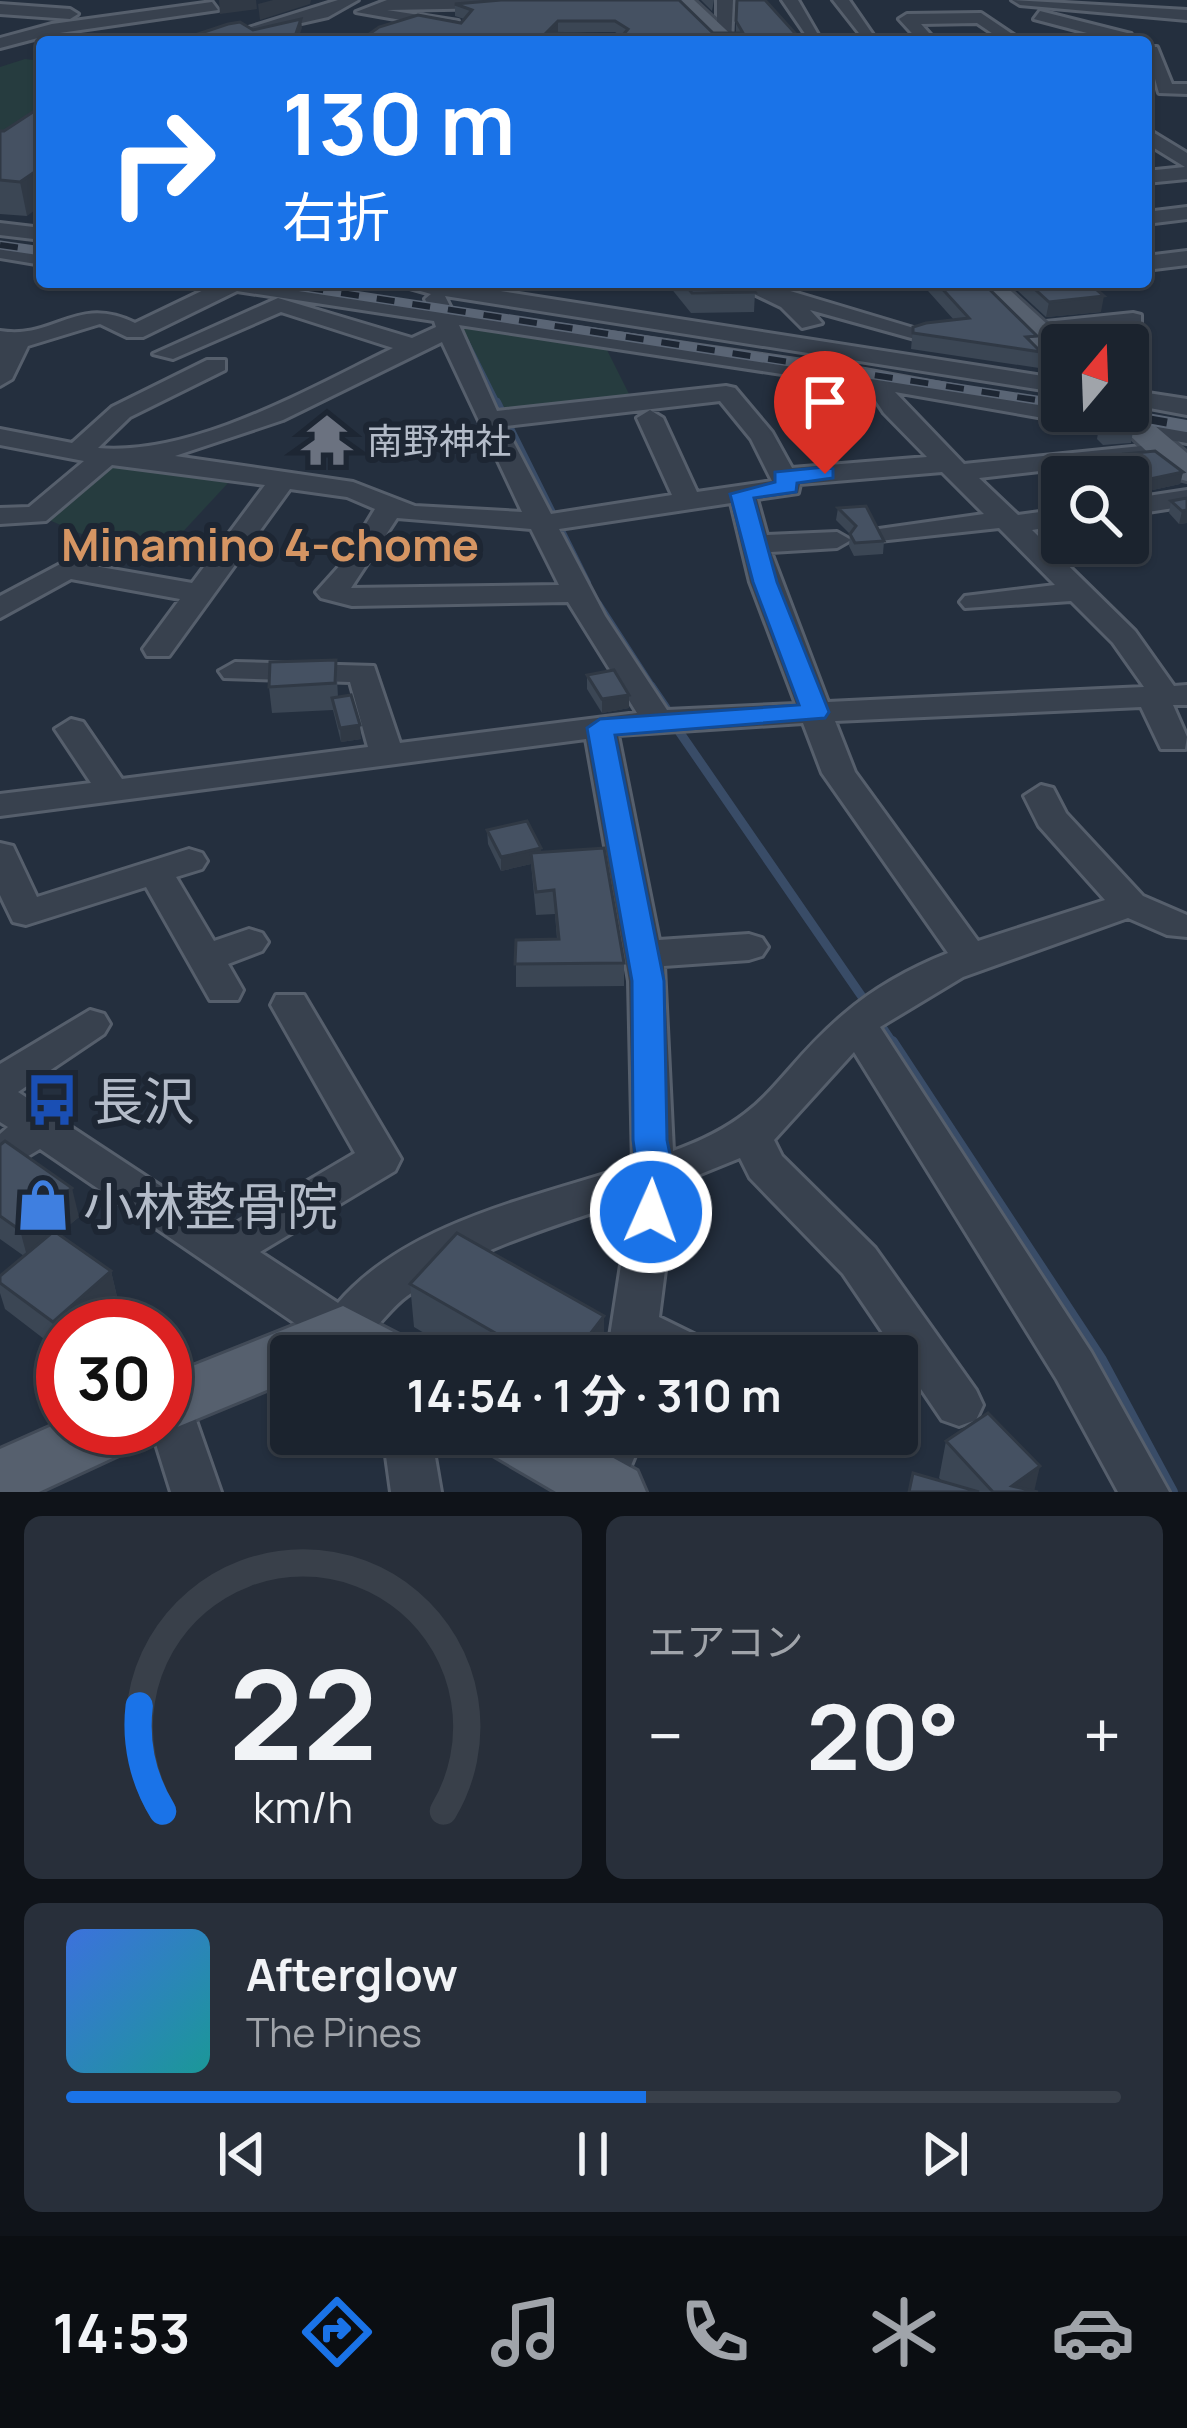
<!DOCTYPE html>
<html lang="ja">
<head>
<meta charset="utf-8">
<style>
	:root { --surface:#1b232e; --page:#282f3a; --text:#f1f3f6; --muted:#a0a4aa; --line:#39404a; --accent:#1a73e8 }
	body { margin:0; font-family:Manrope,"Noto Sans JP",sans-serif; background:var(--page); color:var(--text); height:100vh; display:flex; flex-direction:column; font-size:45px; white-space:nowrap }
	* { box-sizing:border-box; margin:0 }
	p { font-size:39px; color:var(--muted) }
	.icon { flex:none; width:66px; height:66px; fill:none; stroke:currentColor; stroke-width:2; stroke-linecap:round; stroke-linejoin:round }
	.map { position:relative; height:1492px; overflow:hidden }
	.details { display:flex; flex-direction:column; gap:24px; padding:24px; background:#0f1319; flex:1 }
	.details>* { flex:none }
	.hud { position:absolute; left:36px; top:36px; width:1116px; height:252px; border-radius:12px; box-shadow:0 3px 9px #0004,0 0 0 3px var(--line); background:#1a73e8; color:#fff; overflow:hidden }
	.needle { width:78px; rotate:19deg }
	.controls { position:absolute; left:1041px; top:324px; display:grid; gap:24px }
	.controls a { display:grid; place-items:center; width:108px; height:108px; border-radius:12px; background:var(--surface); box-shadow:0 3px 9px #0004,0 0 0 3px var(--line); font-size:60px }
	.speed { position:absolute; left:36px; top:1299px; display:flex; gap:24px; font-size:60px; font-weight:700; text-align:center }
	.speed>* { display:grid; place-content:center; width:156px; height:156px; border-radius:50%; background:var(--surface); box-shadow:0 3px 9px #0004,0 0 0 3px var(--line); line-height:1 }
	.speed .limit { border:18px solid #d22; background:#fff; color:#111 }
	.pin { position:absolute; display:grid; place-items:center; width:102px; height:102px; color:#fff; margin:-123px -51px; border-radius:50% 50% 50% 0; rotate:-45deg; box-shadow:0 0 12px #0007 }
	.pin .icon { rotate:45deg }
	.me { position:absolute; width:132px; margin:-66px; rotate:2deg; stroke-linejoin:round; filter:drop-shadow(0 0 9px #0008) }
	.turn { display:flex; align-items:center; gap:42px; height:252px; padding:0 48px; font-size:54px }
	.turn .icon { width:156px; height:156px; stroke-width:2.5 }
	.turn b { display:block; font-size:84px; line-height:102px }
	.big { font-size:90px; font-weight:700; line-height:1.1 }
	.details .tile { flex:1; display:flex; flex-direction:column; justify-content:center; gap:18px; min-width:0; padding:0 42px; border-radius:18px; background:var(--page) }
	.details .dial { align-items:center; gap:0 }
	.dial svg { height:312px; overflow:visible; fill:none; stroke:var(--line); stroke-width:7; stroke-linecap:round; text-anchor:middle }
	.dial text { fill:var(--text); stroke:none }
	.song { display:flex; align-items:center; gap:36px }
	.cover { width:144px; height:144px; border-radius:18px; background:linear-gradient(135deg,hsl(220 70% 55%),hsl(180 70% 35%)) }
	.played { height:12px; border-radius:6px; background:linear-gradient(90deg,var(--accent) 55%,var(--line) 55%) }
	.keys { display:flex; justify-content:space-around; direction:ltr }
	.heat { display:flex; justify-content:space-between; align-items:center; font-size:66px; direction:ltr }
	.details .tiles { flex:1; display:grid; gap:24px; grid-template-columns:1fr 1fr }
	.tile:last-child { grid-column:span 2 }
	.trip { position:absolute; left:270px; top:1335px; width:648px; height:120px; border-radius:12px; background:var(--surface); box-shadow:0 3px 9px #0004,0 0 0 3px var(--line); font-weight:700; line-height:120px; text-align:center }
	.dock { display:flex; height:192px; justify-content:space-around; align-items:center; background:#0b0e12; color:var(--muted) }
	.dock .icon { width:84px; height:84px }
	.dock .active { color:var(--accent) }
	.dock b { font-size:54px; color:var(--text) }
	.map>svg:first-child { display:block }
	.green { fill:#263c3f }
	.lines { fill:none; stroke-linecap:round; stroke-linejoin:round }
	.stream-far3 { stroke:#394c67; stroke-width:6 }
	.stream-far2 { stroke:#394c67; stroke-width:8 }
	.stream-far1 { stroke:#394c67; stroke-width:9 }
	.stream { stroke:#394c67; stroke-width:12 }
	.minor-casing { stroke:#565f6c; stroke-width:6 }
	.major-casing { stroke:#414a57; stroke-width:6 }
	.minor { fill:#38414e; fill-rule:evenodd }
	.major { fill:#56606e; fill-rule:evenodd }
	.rail-far1-casing { stroke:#5a6575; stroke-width:9 }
	.rail-casing { stroke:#5a6575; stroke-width:12 }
	.rail-far1 { stroke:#1d2633; stroke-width:6; stroke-dasharray:18; stroke-linecap:butt }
	.rail { stroke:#1d2633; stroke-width:8; stroke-dasharray:22; stroke-linecap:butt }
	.wall { fill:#3b4654; fill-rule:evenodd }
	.shaded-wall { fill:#303945 }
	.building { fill:#455162; stroke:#303945; stroke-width:3; fill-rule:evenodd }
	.route { fill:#1a73e8; stroke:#114b97; stroke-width:3 }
	.labels { text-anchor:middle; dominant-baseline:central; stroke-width:12; stroke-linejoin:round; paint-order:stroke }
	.far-poi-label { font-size:36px; fill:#b4bcc9; stroke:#1d2633; text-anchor:start }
	.neighbourhood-label { font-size:45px; font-weight:bold; fill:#d59563; stroke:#1d2633 }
	.near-poi-label { font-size:51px; fill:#b4bcc9; stroke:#1d2633; text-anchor:start }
</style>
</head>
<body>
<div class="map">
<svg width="1187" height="1492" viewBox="0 0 1187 1492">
	<rect width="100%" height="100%" fill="#242f3e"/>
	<g class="green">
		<polygon points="25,59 42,61 42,129 0,154 0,67"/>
		<polygon points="474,325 604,344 631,398 503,413 462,329"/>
		<polygon points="126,464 229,482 165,551 109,546 49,520 113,465"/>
	</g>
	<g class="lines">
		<polyline class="stream-far3" points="466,341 498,405"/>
		<g class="stream-far2">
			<polyline points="497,402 587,583"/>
			<polyline points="598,604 653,689"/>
		</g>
		<g class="stream-far1">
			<polyline points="651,686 666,708"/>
			<polyline points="676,727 867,1004"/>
			<polyline points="880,1024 894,1045"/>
		</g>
		<polyline class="stream" points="892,1042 1101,1360 1172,1492"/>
		<g class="minor-casing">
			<g id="minor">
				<polygon points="338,0 358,0 328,17 253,34 245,29"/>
				<polygon points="387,0 505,0 507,3 499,8 387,10 458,21 452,29 356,12"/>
				<polygon points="717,0 733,0 731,42 717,39"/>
				<polygon points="782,0 798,0 820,38 808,38"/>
				<polygon points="833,0 849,0 878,42 866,42"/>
				<polygon points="1012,0 1187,10 1187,20 1020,5"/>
				<polygon points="212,2 218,10 53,34 0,48 0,38 52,24"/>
				<polygon points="0,4 70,9 78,14 70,19 0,14"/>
				<polygon points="1040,11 1131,34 1133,38 1121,42 1034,19"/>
				<polygon points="981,13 1024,42 1005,42 977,23 921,24 937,42 920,42 899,19 907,14"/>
				<polygon points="1146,47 1157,47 1172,84 1187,84 1187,94 1159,93"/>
				<polygon points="1146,128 1187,153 1187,179 1146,183 1146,171 1185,167 1146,143"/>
				<polygon points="1187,207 1187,219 1146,224 1146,212"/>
				<polygon points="0,223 42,228 42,240 0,235"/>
				<polygon points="0,246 42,251 42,265 0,258"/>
				<polygon points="1187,251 1187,265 1146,270 1146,256"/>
				<path d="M210,282H266L428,306L425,299L431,294L389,282H443L1062,379V393L445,296L452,310L865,370L1062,406V411L1187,427V443L895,392L964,464L1171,443L1175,449L1162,457L979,478L1018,515L1062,509V525L1032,530L1135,631L1174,686L1187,685V705H1173L1187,737L1185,749H1161L1141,707L835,721L855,772L978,941L1105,900L1039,826L1024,796L1041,785L1053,788L1066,813L1143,896L1187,915V937L1167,935L1128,918L963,977L880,1027L1091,1352L1169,1492H1118L1057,1380L854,1052L774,1140L782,1156L875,1248L976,1390L983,1405L976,1420L959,1426L942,1420L843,1274L750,1178L740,1158L676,1184L659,1317L710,1342L716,1356H607L631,1200C554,1226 473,1249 407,1296C379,1316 364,1358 327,1345L40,1149L0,1173V1134L8,1127L0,1122V1064L90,1010L104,1014L110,1024L104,1034L18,1092L226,1229L355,1153L271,1005L276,995H304L401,1159L395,1171L260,1252L338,1303C407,1222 536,1197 633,1165L629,981L586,739L0,816V794L91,783L55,729L71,719L83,722L122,779L368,747L350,682L224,678L219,671L235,662L374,666L400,743L637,713L568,602L352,606L321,598L316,592L343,562L375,509L347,497L290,489L169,656H147L143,649L180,599L71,579L0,618V596L66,561L192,583L265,485L112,465L46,521L0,524V508L29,507L84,461L0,445V429L72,443L112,407L207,360H225V370L130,417L98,448C193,456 308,389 393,348L281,312L173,359L153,354L278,298L412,338L436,327L434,321L237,291L143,337H127L100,324L28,346L12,379L0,386V331C55,340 76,294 135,323L212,286ZM459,325L867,387L884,413L927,457L792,468L772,432L735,388L726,386L497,411ZM442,342L522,512L415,506L353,482L175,456L283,420ZM720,401L751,439L772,481L697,492L663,418L650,410L637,418L672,495L551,514L505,426ZM942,472L984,514L879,529V541L999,528L1055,585L965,596L960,602L965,608L1071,601L1113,643L1144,687L828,702L771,552L837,548L851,540L837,532L767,535L757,499L798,493L800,484ZM731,503L750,582L796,704L667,710L605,616L559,529ZM397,518L531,529L559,585L351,588ZM803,723L822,773L948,953C910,968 874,988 844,1014C773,1074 773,1115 673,1151L664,966L749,960L762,956L768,947L762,938L749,934L659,940L618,735Z"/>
				<polygon points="729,282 760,282 927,332 915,339 810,310 822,323 802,328 781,307"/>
				<polygon points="1133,313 1141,315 1141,325 1036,337 1024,330 1036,323"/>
				<polygon points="1128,390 1187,399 1187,415 1128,404"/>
				<polygon points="1187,490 1187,506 1128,515 1128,499"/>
				<polygon points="0,843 13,846 37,897 189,849 202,853 207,861 202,869 176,877 214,941 249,929 262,933 268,942 262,951 228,964 243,990 238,1000 210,1000 146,887 26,925 13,922 0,895"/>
				<polygon points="165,1384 185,1389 221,1492 171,1492 151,1428 165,1428"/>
				<polygon points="383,1434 431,1434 441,1492 391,1492"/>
				<polygon points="596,1434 644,1434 620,1492 577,1492 573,1484"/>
			</g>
		</g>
		<g class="major-casing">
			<g id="major">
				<polygon points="672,0 694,0 739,42 716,42"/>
				<polygon points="970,282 1001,282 1070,345 1062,345 1062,363 1051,360"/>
				<polygon points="1128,403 1187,453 1187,481 1175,478 1104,411 1128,411"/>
				<polygon points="343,1306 405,1338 414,1356 291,1356 291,1380 165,1432 154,1428 165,1428 165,1377"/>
				<polygon points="63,1421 63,1428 145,1428 136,1447 39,1492 0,1492 0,1449"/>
				<polygon points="482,1434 570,1434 637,1471 646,1492 556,1492 491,1454"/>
			</g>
		</g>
		<use href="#minor" class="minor"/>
		<use href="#major" class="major"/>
		<g class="rail-far1-casing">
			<g id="rail-far1">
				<polyline points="0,245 42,251"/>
				<polyline points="270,282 1062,404"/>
			</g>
		</g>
		<g class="rail-casing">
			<g id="rail">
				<polyline points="1052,402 1062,404"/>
				<polyline points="1102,411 1187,426"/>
			</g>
		</g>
		<use href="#rail-far1" class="rail-far1"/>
		<use href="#rail" class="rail"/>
	</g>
	<g class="wall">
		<path d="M501,0L713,33H736V0L803,42H358L461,23L464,19L455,16V4ZM558,32H615L618,34Z"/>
		<polygon points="701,0 714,0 712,11"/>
		<polygon points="42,106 27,216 0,214 0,131 4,131"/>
		<polygon points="666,282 747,282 755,292 754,312 691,313"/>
		<polygon points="920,282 982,282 1041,352 1039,368 911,349 913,327 954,320"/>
		<polygon points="1008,282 1088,282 1101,312 1046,317"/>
		<polygon points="1099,427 1133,431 1131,443 1103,445 1097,439"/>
		<polygon points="1125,454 1183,472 1180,484 1148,491 1123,466"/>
		<polygon points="1187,498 1187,523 1179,524 1169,513 1171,501"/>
		<polygon points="838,508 884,541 883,554 854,556 849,546 850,534 836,520"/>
		<polygon points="336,660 338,697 361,739 341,742 333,710 272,713 269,687"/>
		<polygon points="587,675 629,708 602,713 587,689"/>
		<polygon points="487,830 541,852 624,963 624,986 516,987 516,940 557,939 555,914 536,915 531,864 501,871 488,844"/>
		<polygon points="0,1145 79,1217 58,1234 111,1271 118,1301 61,1352 5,1309 0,1293 0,1276 24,1256 0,1239"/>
		<polygon points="410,1284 604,1316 604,1356 463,1356 414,1327"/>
		<polygon points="946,1441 1034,1491 1038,1492 909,1492 942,1481 939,1478"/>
	</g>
	<g class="shaded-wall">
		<polygon points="219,0 256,0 257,9 220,14"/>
		<polygon points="273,0 311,0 310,4 260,20 258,4"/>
		<polygon points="301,19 302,28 297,42 293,42"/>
		<polygon points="558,21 558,32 546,33"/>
		<polygon points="42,167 42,205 27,216 20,182"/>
		<polygon points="1104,296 1101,312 1046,317 1049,302"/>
		<polygon points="1183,472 1180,484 1148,491 1150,479"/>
		<polygon points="1187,510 1187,523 1179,524 1182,511"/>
		<polygon points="629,695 629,708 602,713 602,699"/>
		<polygon points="360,725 361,739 341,742 340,728"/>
		<polygon points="541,848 541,862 531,853 531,864 501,871 501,857"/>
		<polygon points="72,1188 79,1217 28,1260 20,1230"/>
		<polygon points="111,1271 118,1301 90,1326 63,1326 63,1350 61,1352 53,1322"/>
		<polygon points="604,1316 604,1356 573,1356"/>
		<polygon points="1040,1466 1034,1492 1012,1486"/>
	</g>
	<g class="building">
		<path d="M501,0H679L713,33H743L736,21L737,0H765L803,42H358L379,27L418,15L461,23L472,10L455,4ZM558,21H615L628,29L623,35L546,33Z"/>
		<polygon points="301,19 293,42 177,41 228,24 240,22 253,30"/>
		<polygon points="42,106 42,167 20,182 0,180 0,131 4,131"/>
		<polygon points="683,282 747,282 755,292 692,293"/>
		<polygon points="936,282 982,282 1037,336 1026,337 1041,352 913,333 913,327 926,323 969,318"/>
		<polygon points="1027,282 1088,282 1104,296 1049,302"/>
		<polygon points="1123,424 1133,431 1105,433 1099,427"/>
		<polygon points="1155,451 1183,472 1150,479 1125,454"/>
		<polygon points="1187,498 1187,510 1182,511 1171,501"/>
		<polygon points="866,506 884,541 855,543 850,534 856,526 838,508"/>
		<polygon points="336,660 335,683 269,687 270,662"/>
		<polygon points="614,670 629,695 602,699 587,675"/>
		<polygon points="351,695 360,725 340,728 332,698"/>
		<polygon points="527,821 541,848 501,857 487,830"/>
		<polygon points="604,848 624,963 515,964 516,940 559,939 554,890 536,892 531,853"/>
		<polygon points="5,1141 72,1188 20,1230 0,1216 0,1145"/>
		<polygon points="54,1231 111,1271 53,1322 0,1283 0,1276"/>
		<polygon points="457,1233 604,1316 573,1356 535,1356 410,1284"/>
		<polygon points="988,1413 1040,1466 1012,1486 1038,1492 993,1492 946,1441"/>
		<polygon points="913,1473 979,1492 909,1492"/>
	</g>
	<polygon class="route" points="825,467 833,469 833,478 797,483 796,492 754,498 777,582 829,712 825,718 615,735 664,981 667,1140 674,1174 663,1222 651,1227 638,1222 633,1212 638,1174 633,1140 632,981 587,728 600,719 799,705 753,582 730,494 775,482 775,472"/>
	<defs>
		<g id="temple-bare" transform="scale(4.14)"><path d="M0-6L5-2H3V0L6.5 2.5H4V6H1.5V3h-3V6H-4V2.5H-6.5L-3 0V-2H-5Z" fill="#6b7280" stroke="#1d2633" stroke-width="2.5" paint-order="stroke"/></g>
		<g id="bus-bare" transform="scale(4.14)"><path d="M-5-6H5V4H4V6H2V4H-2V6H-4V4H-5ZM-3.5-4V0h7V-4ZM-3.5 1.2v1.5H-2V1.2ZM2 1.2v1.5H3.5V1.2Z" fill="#1a4fb4" stroke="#1d2633" stroke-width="2.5" paint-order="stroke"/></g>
		<g id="shop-bare" transform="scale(4.14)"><path d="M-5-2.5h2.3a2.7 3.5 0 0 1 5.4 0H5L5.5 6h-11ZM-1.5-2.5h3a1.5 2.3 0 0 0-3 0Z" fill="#3f7fe0" stroke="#1d2633" stroke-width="2.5" paint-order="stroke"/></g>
	</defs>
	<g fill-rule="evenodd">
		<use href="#temple-bare" x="327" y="440"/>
		<use href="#bus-bare" x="52" y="1100"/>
		<use href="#shop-bare" x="43" y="1205"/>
	</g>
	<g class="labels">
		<g class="far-poi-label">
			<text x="367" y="440">南野神社</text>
		</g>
		<g class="neighbourhood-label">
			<text x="270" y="544">Minamino 4-chome</text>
		</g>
		<g class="near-poi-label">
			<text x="92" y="1100">長沢</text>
			<text x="83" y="1205">小林整骨院</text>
		</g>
	</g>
</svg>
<div class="controls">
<a><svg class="needle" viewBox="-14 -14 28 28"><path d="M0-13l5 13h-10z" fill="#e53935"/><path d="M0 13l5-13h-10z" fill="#a0a4aa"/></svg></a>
<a><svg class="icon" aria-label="search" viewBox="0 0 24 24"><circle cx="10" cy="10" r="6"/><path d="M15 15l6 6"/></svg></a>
</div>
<div class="speed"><div class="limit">30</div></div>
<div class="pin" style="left:825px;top:474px;background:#d93025"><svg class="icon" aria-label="arrive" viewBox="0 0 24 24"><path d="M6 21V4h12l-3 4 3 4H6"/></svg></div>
<svg class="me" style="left:651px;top:1212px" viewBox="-20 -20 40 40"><circle r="17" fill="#1a73e8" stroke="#fff" stroke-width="3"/><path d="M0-11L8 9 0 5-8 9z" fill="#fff"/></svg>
<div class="trip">14:54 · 1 分 · 310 m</div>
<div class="hud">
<div class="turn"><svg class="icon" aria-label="right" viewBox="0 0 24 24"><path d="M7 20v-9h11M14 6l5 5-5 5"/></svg><div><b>130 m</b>右折</div></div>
</div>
</div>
<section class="details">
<div class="tiles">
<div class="tile dial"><svg viewBox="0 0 100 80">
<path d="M14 69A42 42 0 1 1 86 69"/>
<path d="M14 69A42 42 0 0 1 8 42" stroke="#1a73e8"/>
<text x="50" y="56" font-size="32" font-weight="700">22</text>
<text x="50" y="72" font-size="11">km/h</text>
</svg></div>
<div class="tile"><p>エアコン</p>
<div class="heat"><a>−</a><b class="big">20°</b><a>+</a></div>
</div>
<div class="tile">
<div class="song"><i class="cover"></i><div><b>Afterglow</b><p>The Pines</p></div></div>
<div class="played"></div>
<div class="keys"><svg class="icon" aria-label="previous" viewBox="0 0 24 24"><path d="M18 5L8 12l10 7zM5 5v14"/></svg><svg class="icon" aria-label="pause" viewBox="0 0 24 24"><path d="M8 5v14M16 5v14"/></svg><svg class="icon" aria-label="next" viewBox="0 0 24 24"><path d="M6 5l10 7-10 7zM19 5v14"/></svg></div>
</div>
</div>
</section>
<nav class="dock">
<b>14:53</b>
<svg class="icon active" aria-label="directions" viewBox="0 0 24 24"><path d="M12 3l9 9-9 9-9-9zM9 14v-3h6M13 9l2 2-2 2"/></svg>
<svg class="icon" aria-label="music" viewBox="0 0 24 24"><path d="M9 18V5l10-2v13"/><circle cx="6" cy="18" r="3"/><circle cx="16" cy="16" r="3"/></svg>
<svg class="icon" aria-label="phone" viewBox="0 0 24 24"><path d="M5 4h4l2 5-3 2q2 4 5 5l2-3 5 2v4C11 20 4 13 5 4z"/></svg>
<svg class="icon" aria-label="climate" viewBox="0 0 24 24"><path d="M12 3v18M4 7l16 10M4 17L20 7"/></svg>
<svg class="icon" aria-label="car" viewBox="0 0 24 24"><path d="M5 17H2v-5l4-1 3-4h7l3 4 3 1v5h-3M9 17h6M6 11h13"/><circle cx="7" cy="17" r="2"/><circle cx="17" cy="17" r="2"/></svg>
</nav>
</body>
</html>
